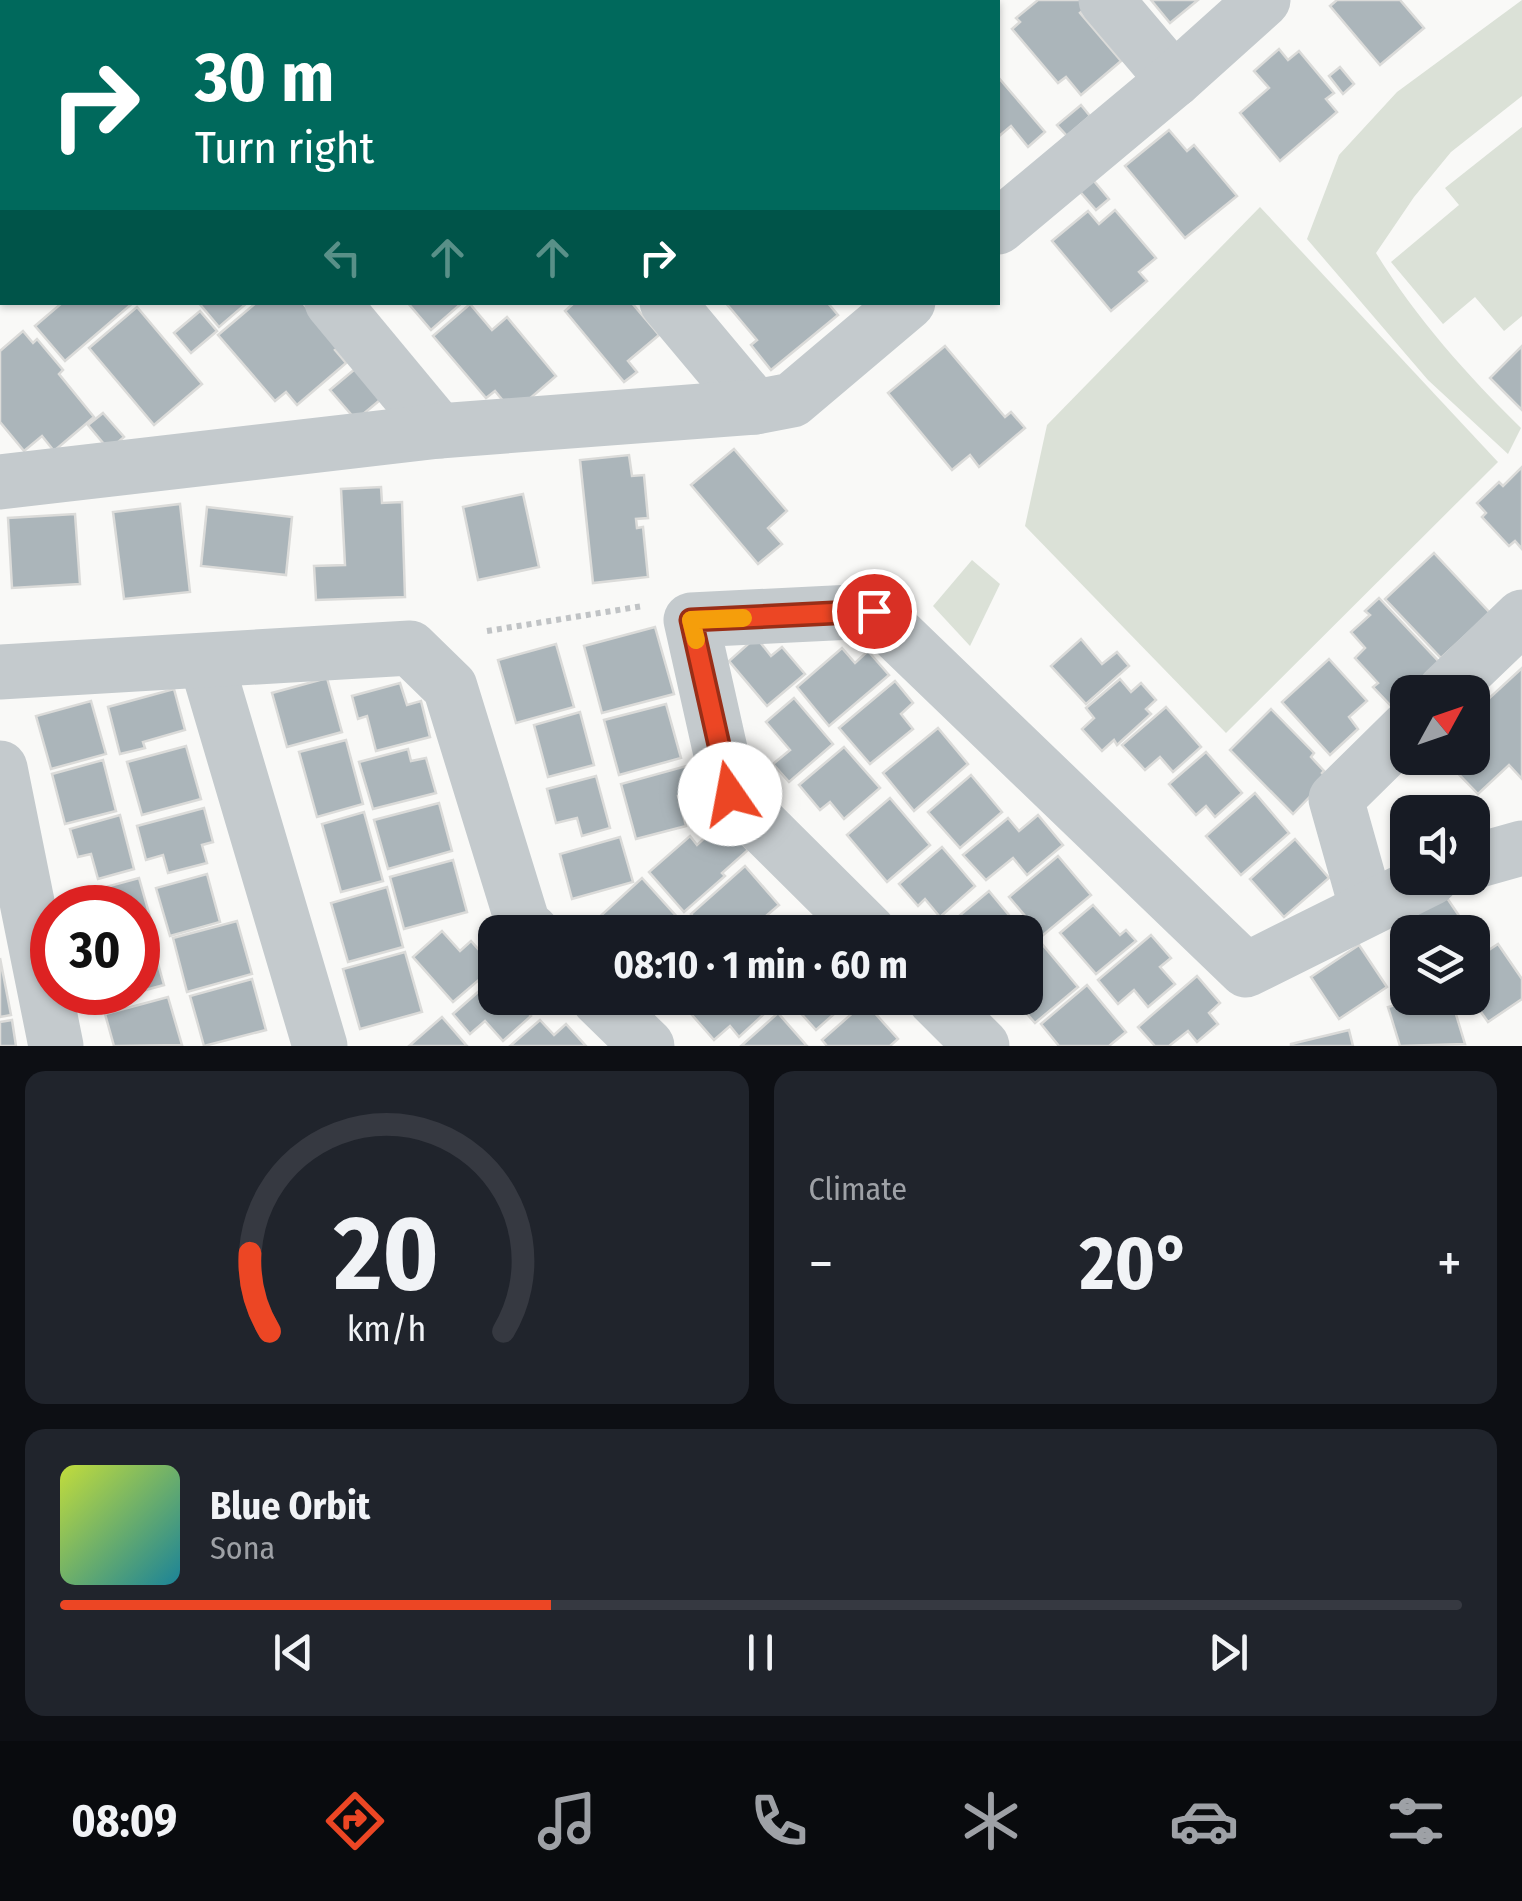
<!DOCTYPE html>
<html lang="en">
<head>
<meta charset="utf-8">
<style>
	:root { --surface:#171b24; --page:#20242c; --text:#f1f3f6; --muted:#9ea1a6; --line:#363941; --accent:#ec4624 }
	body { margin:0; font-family:"Fira Sans Condensed",sans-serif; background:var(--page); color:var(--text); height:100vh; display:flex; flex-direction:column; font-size:38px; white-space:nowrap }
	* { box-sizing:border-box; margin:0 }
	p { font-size:32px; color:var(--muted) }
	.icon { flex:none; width:55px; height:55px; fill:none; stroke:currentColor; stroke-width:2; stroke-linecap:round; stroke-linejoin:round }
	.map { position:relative; height:1046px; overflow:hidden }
	.details { display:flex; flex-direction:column; gap:25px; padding:25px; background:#0d0f14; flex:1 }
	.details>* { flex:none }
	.banner { position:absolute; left:0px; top:0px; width:1000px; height:305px; box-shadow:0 2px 8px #0004; background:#00695c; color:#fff; overflow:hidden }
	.needle { width:65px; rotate:50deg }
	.tools { position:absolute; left:1390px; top:675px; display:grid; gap:20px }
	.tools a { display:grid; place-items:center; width:100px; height:100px; border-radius:20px; background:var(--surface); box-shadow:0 2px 8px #0004; font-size:50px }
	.speed { position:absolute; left:30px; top:885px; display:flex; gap:20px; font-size:50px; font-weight:700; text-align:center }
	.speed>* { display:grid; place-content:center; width:130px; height:130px; border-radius:50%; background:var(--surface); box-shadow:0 2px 8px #0004; line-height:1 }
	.speed .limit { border:15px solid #d22; background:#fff; color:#111 }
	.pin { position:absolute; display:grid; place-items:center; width:85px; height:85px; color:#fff; margin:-42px; border:5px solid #fff; border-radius:50%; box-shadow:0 2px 10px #0007 }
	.me { position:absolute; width:110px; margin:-55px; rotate:348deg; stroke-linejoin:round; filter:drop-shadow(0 0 8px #0008) }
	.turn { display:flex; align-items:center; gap:35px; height:210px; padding:0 30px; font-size:45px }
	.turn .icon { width:130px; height:130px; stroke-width:2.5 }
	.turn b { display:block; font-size:70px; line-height:85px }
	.lanes { display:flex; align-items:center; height:95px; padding:0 30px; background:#0003; justify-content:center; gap:50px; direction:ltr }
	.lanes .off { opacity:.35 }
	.big { font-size:75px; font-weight:700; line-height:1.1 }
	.details .widget { flex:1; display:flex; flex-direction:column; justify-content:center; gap:15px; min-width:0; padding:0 35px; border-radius:20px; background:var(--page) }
	.details .dial { align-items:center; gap:0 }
	.dial svg { height:260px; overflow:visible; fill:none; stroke:var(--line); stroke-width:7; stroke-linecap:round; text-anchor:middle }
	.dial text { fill:var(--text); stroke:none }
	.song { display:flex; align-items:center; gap:30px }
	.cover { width:120px; height:120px; border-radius:15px; background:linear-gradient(135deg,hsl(70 70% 55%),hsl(190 70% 35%)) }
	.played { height:10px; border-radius:5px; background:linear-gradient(90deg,var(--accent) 35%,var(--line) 35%) }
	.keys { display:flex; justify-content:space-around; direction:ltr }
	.heat { display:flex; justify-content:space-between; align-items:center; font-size:55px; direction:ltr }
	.details .tiles { flex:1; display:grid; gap:25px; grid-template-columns:1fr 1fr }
	.widget:last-child { grid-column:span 2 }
	.trip { position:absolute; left:478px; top:915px; width:565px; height:100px; border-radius:20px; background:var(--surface); box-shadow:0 2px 8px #0004; font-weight:700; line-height:100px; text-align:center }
	.dock { display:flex; height:160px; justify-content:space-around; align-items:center; background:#090b0e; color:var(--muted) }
	.dock .icon { width:70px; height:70px }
	.dock .current { color:var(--accent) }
	.dock b { font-size:45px; color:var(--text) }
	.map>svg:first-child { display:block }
	.green { fill:#dbe1d7 }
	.building { fill:#abb5ba; stroke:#dbdbd9; stroke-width:2.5 }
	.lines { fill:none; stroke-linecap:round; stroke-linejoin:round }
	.path { stroke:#c0c3c5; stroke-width:6; stroke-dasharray:5 5; stroke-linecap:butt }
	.street { stroke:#c4cacd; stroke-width:55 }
	.route-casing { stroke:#992e17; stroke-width:25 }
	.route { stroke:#ec4624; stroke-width:18 }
	.slow { stroke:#f59e0b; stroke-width:18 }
</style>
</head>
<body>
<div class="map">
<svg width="1522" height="1046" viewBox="0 0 1522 1046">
	<rect width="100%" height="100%" fill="#f9f9f7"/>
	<g class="green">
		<path d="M1522,0V96L1451,152L1414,197L1376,253C1416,318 1467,375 1521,428L1508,454L1428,380L1307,239L1339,155L1397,92Z"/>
		<polygon points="1522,127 1522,316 1504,331 1475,297 1443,324 1391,262 1459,205 1445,188"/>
		<polygon points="1260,207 1498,462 1226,733 1025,526 1047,425"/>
		<polygon points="972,560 1000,584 970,646 933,606"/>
	</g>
	<g class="building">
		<polygon points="1038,0 1084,0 1088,6 1080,13 1121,61 1081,95 1066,77 1058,83 1012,29 1020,22 1016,18"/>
		<polygon points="1151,0 1198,0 1170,23"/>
		<polygon points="1337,0 1400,0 1424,28 1380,65 1330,6"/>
		<polygon points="1279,49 1288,60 1299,51 1334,93 1326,99 1337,112 1280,161 1240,113 1269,88 1254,71"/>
		<polygon points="1340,67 1354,84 1343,94 1329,76"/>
		<polygon points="998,77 1045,132 1028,147 1011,126 998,137"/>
		<polygon points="1081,105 1090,116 1067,136 1057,125"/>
		<polygon points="1169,130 1187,151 1194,145 1237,196 1185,238 1125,166"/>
		<polygon points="1089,175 1109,199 1096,210 1076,187"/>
		<polygon points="1115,210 1156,258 1139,272 1147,281 1111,311 1052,241 1088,211 1099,224"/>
		<polygon points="63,302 134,302 65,361 35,326"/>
		<polygon points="198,302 248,302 219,327"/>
		<polygon points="257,302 302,302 339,347 335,350 346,363 297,405 286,392 275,401 218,335"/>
		<polygon points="407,302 463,302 431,330"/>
		<polygon points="575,302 631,302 659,335 628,361 637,372 624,382 565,311"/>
		<polygon points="725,302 827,302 838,315 771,370 751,345 757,340"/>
		<polygon points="470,304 492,330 507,317 556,376 513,413 495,391 486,398 433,336"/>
		<polygon points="137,307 202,384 154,425 89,348"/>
		<polygon points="200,311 217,331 191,353 174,333"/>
		<polygon points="23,331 33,343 37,339 63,370 59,374 94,417 54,451 42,436 24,451 0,422 0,351"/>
		<polygon points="945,346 1005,417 1011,412 1025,428 979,467 970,455 952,470 888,393"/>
		<polygon points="1522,346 1522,410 1490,378"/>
		<polygon points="355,369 380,400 356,420 330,390"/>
		<polygon points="103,413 124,437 109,450 88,425"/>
		<polygon points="734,449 787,511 768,528 782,544 758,564 691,485"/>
		<polygon points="629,455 632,476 644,475 648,518 636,519 637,528 643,527 648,577 593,583 580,460"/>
		<polygon points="1522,467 1522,549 1515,541 1509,546 1482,517 1486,513 1477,503 1499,482 1503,486"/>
		<polygon points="381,487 382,503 402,502 405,597 316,600 314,566 345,565 341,489"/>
		<polygon points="523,494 539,567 478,580 463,507"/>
		<polygon points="180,504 190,592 124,599 113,512"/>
		<polygon points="207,507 292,517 286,575 201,566"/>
		<polygon points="75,514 80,584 12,588 8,518"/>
		<polygon points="1434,553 1490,613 1441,658 1385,599"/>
		<polygon points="1379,598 1441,664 1393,708 1373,687 1378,683 1355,658 1365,648 1351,632 1370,615 1365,611"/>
		<polygon points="655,627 674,694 602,713 584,646"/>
		<polygon points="756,637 771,656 782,647 805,674 767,706 729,661"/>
		<polygon points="1081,639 1102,664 1117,652 1129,666 1086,704 1051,666"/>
		<polygon points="556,644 574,707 516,723 498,660"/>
		<polygon points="842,648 855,663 868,651 889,675 829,726 797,687"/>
		<polygon points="1329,659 1367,701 1349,717 1358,729 1330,755 1282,702"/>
		<polygon points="1522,668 1522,779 1509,765 1478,794 1443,758 1472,758 1472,714"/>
		<polygon points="327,678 342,732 287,747 272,693"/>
		<polygon points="1120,679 1131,692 1141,683 1156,700 1146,709 1151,714 1117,745 1114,740 1102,751 1082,729 1094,718 1086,708"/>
		<polygon points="895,681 913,703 901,714 913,729 870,764 839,728"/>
		<polygon points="400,683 407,705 421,701 430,737 376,751 367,716 358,719 352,696"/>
		<polygon points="174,689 185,730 143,742 145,748 120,754 108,707"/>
		<polygon points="794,698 833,744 789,782 773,764 790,750 766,722"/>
		<polygon points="91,701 106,754 51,769 36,716"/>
		<polygon points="666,704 681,758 619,775 604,720"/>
		<polygon points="1166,707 1201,747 1173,772 1160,757 1145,770 1122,745"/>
		<polygon points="1271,709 1314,753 1311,757 1324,771 1322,773 1327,779 1293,814 1230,750"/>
		<polygon points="580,712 594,765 548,777 534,725"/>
		<polygon points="938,728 968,764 914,811 883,773"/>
		<polygon points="346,740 363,804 317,817 299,752"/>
		<polygon points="186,746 201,799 142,815 127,762"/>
		<polygon points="844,747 880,788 844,819 830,802 820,810 799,785"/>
		<polygon points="408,749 411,761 426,758 436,793 373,809 359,762"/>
		<polygon points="1206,752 1242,793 1215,817 1206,806 1196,815 1169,784"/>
		<polygon points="103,760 116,811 65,824 52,774"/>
		<polygon points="690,765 697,791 678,796 686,826 636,839 621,784"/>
		<polygon points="971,775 1002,812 960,848 928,812"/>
		<polygon points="596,776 610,828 582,836 577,818 556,823 547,789"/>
		<polygon points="1255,793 1289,833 1241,875 1206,836"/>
		<polygon points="890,798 930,845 887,882 847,835"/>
		<polygon points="439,803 452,851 388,869 374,820"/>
		<polygon points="204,808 213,842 202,845 207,863 168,873 163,855 146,860 137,826"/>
		<polygon points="364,812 383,881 341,892 322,824"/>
		<polygon points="120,815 134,869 98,879 91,854 78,857 70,829"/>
		<polygon points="1038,815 1063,845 1027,875 1013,858 986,880 963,855 1008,818 1019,831"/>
		<polygon points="722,822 748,850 722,873 725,876 684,912 649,872 690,836 697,845"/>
		<polygon points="620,837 633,882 572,899 560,854"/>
		<polygon points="1295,839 1329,878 1284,917 1250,879"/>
		<polygon points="942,847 975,886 940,917 925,899 918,906 899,884"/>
		<polygon points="1058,856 1091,895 1042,936 1009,897"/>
		<polygon points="453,860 467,912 404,929 390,877"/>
		<polygon points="745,866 779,905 747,932 707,932 691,914"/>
		<polygon points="207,874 220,922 170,936 156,888"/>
		<polygon points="139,878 152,924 138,928 138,908 84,908 80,894"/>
		<polygon points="642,878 678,918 662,932 605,932 595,921"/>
		<polygon points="387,887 403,947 348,962 331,903"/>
		<polygon points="989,891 1023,932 953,932 947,926"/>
		<polygon points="1445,895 1470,932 1416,932 1408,920"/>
		<polygon points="1093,905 1120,935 1126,930 1136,941 1096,974 1060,933"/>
		<polygon points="237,921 252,974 187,992 173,938"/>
		<polygon points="442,931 460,951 471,941 494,967 453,1002 413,957"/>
		<polygon points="150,935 164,985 138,992 138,939"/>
		<polygon points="1151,935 1171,958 1160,967 1175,984 1148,1007 1134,990 1118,1004 1098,980"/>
		<polygon points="1037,938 1078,987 1035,1023 1013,998 1025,998 1025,949"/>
		<polygon points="1498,944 1522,979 1522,999 1488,1022 1471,998 1472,961"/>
		<polygon points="1359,945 1387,987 1339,1019 1311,977"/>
		<polygon points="405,952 422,1012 360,1029 343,969"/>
		<polygon points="0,958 11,1015 0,1017"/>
		<polygon points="1197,976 1220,1003 1209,1013 1218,1024 1197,1042 1188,1031 1169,1046 1155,1046 1138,1027"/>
		<polygon points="495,977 495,998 515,998 531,1016 503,1041 485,1021 470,1034 453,1014"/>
		<polygon points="252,979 266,1030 204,1046 190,996"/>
		<polygon points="1087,985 1126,1032 1109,1046 1059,1046 1041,1024"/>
		<polygon points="168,997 182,1045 114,1046 105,1014"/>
		<polygon points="696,998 749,998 764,1014 739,1037 730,1026 714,1040 685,1007"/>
		<polygon points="787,998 846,998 839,1003 843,1006 816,1030"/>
		<polygon points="1420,998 1451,998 1465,1044 1400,1046 1388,1007"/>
		<polygon points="865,1002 898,1039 890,1046 827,1046 822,1040"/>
		<polygon points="778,1013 807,1046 741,1046"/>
		<polygon points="442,1017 467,1046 409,1046"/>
		<polygon points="12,1020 16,1046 0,1046 0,1022"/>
		<polygon points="540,1020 554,1035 566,1024 586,1046 510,1046"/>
		<polygon points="1349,1030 1353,1046 1291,1046 1291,1044"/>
	</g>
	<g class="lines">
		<polyline class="path" points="487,631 643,606"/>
		<g class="street">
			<polyline points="78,0 80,2"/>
			<polyline points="415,0 417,2"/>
			<polyline points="764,0 766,2"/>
			<polyline points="1106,0 1174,80"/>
			<polyline points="149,2 151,0"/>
			<polyline points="0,129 2,127"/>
			<polyline points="998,227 1174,80 1263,0"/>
			<polyline points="332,302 439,431"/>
			<polyline points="667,302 755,407"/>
			<polyline points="0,482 439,431 755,407 792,400 908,302"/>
			<polyline points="206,661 320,1046"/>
			<polyline points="0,672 410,648 450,687 523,924 532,932"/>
			<polyline points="1444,692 1522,617"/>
			<polyline points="0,768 56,1046"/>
			<polyline points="1472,862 1522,848"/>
			<polyline points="1367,909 1336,799 1408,728"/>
			<polyline points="869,932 730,794 691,620 873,611 1246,970 1431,878"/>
			<polyline points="598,998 647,1046"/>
			<polyline points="934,998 982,1046"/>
		</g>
	</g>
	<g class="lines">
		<g class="route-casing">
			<polyline id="route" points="730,794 691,620 874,611"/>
		</g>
		<use href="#route" class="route"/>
		<polyline class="slow" points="696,640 691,620 743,618"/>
	</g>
</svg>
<div class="tools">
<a><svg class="needle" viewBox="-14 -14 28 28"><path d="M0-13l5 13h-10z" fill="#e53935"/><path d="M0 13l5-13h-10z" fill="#9ea1a6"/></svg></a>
<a><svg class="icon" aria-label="sound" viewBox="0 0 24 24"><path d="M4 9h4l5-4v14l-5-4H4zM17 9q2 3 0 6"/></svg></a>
<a><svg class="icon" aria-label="layers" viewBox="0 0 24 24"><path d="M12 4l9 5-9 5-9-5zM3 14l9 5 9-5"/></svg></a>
</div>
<div class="speed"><div class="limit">30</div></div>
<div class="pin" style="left:874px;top:611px;background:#d93025"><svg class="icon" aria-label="arrive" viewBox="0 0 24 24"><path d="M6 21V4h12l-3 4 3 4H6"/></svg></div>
<svg class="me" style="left:730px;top:794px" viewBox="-20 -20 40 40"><circle r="19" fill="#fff"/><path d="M0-13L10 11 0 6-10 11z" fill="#ec4624"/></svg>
<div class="trip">08:10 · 1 min · 60 m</div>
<div class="banner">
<div class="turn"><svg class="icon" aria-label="right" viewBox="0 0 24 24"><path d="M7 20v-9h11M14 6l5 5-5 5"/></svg><div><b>30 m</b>Turn right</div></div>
<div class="lanes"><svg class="icon off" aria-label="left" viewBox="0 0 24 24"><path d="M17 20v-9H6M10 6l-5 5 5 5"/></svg><svg class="icon off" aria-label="ahead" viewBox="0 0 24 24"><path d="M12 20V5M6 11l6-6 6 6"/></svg><svg class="icon off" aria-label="ahead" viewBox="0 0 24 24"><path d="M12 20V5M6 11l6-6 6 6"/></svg><svg class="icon" aria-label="right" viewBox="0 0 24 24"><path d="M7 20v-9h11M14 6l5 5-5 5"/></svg></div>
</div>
</div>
<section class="details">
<div class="tiles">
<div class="widget dial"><svg viewBox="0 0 100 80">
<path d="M14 69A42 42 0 1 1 86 69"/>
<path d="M14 69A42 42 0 0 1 8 45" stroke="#ec4624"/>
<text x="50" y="56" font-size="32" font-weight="700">20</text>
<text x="50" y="72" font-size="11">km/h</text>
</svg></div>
<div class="widget"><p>Climate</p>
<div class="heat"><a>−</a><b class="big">20°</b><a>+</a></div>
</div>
<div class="widget">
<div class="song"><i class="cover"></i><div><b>Blue Orbit</b><p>Sona</p></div></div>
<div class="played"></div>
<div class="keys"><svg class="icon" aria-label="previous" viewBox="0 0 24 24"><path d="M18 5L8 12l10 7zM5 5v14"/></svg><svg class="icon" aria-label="pause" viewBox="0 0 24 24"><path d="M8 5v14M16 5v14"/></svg><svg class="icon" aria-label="next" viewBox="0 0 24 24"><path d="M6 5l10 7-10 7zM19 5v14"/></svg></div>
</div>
</div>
</section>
<nav class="dock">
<b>08:09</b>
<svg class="icon current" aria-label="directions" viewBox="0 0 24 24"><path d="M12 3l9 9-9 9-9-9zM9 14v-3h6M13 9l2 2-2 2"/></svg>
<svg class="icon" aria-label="music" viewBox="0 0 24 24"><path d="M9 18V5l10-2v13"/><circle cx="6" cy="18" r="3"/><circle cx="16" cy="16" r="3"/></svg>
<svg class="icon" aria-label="phone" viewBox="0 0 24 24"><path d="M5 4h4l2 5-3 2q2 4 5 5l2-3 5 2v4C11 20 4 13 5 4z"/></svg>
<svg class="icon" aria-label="climate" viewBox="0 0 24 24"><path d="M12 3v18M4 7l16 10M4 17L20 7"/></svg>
<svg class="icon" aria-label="car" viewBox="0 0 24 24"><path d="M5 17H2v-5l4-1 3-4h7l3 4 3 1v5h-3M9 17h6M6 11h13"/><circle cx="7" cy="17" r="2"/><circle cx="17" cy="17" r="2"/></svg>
<svg class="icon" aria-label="filters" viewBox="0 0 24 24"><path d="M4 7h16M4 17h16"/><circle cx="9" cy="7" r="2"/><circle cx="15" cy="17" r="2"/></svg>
</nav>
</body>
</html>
